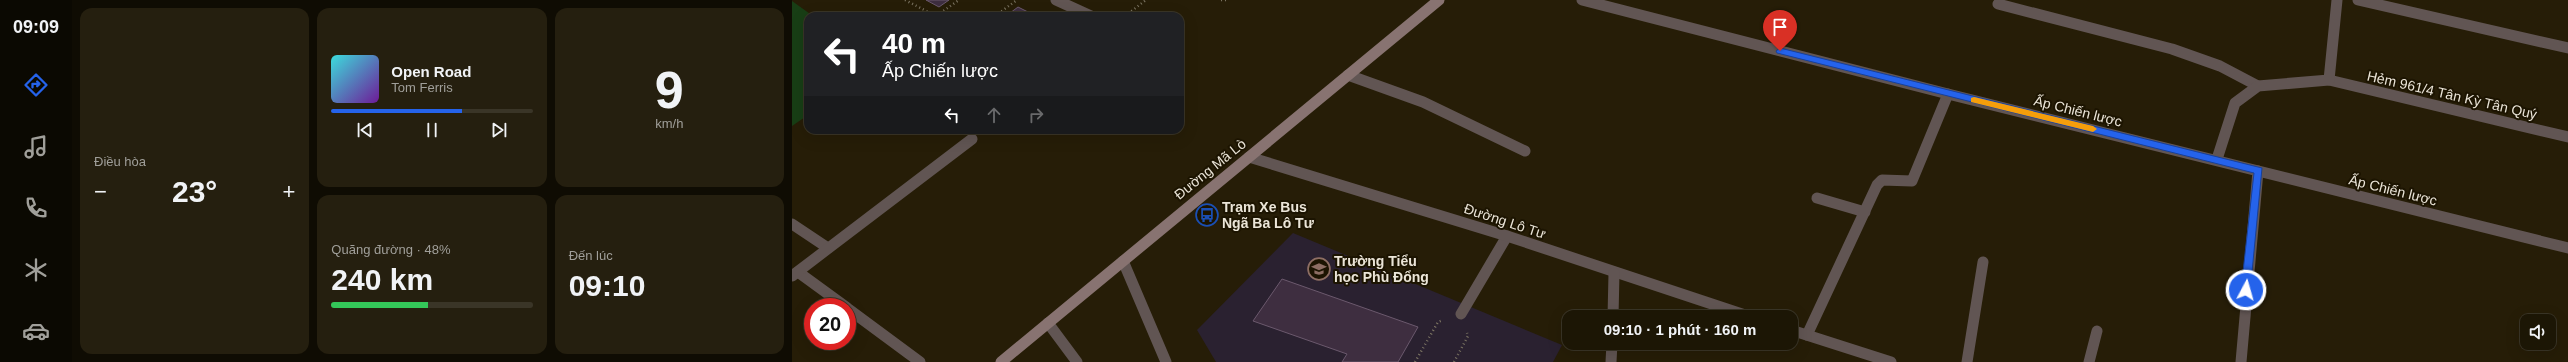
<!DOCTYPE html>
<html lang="vi">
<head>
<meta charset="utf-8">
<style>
	:root { --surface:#1c1605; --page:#251f0f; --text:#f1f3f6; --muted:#a09f9a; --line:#3a3527; --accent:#2563eb }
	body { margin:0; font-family:Arial,sans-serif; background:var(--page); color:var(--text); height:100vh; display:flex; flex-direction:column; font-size:15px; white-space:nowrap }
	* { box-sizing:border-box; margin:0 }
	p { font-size:13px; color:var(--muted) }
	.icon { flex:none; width:22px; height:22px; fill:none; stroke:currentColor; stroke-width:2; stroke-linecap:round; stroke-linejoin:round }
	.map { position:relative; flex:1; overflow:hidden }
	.panel { display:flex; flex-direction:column; gap:8px; padding:8px; background:#0f0c03; width:720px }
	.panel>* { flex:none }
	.banner { position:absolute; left:12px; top:12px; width:380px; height:122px; border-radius:12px; box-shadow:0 4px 16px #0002,0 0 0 1px var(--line); background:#202124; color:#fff; overflow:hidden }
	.fabs { position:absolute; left:1728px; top:314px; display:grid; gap:8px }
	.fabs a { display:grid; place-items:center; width:36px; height:36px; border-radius:8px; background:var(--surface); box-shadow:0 4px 16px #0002,0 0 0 1px var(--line); font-size:20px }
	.speed { position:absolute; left:12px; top:298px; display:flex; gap:8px; font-size:20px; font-weight:700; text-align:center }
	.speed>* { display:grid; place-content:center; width:52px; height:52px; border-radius:50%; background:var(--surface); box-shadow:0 4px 16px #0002,0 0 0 1px var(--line); line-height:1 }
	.speed .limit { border:6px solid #d22; background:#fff; color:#111 }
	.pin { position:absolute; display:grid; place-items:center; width:34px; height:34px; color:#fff; margin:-41px -17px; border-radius:50% 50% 50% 0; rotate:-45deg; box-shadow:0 0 4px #0007 }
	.pin .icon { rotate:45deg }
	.me { position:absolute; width:44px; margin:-22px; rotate:6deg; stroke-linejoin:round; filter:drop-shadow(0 0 3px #0008) }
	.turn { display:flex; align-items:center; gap:14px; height:84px; padding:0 12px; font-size:18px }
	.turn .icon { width:52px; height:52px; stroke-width:2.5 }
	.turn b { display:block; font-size:28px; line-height:34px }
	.lanes { display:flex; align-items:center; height:38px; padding:0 12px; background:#0003; justify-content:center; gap:20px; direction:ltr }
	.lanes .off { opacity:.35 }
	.big { font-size:30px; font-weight:700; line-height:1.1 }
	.panel .widget { flex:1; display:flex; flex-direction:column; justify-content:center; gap:6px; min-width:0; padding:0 14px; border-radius:12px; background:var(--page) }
	.panel .dial { align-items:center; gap:0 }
	.dial b { font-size:52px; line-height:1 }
	.song { display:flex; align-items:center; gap:12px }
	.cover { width:48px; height:48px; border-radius:6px; background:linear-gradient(135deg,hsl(180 70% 55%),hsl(280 70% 35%)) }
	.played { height:4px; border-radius:2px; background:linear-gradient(90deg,var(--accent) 65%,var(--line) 65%) }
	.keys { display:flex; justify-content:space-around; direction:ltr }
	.heat { display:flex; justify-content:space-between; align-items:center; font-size:22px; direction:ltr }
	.charge { height:6px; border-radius:3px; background:linear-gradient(90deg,#34c759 48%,var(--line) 0) }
	.panel .tiles { flex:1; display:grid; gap:8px; grid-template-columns:repeat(3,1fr) }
	.widget:first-child { grid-row:span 2 }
	.trip { position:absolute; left:770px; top:310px; width:236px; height:40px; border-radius:12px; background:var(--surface); box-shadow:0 4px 16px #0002,0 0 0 1px var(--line); font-weight:700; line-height:40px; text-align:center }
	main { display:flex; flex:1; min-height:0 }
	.menu { display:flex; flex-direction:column; width:72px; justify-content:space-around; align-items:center; background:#0b0902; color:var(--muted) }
	.menu .icon { width:28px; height:28px }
	.menu .on { color:var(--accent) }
	.menu b { font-size:18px; color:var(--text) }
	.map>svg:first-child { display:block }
	.education { fill:#2a2130 }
	.green { fill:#183e15 }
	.building { fill:#3e2e40; stroke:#6b596d }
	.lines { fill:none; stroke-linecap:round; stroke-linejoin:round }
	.path { stroke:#7c7563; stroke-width:2.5; stroke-dasharray:1 3; stroke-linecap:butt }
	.service { stroke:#615553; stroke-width:11 }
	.minor { stroke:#615553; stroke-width:11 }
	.secondary { stroke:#887371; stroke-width:11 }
	.route { fill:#2563eb; stroke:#184099 }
	.slow { fill:#f59e0b }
	.labels { text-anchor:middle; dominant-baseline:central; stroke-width:4; stroke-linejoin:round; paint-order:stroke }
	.street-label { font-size:14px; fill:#ebe5d8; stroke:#1c1401 }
	.poi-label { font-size:14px; font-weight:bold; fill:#ebe5d8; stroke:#1c1401; text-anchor:start }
</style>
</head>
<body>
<main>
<nav class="menu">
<b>09:09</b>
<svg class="icon on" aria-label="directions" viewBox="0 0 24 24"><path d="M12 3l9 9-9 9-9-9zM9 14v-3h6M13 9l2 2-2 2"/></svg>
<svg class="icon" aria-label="music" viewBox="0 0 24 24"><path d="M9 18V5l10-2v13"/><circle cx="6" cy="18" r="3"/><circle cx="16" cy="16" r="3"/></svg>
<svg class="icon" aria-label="phone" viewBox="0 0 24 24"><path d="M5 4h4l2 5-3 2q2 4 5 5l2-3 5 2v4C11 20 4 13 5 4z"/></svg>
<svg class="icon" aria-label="climate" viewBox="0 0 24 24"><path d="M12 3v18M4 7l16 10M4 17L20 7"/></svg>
<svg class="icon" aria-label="car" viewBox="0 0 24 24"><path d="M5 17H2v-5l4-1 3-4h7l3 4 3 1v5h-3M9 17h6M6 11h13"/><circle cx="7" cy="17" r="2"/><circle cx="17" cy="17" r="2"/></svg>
</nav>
<section class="panel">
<div class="tiles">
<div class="widget"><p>Điều hòa</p>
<div class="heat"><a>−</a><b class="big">23°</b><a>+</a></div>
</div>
<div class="widget">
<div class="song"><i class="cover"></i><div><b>Open Road</b><p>Tom Ferris</p></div></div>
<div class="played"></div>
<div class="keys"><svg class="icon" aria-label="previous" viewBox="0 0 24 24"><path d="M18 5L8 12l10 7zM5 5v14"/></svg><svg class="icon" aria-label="pause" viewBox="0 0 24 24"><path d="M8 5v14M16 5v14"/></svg><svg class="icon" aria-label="next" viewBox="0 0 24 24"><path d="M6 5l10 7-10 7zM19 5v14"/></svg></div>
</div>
<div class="widget dial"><b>9</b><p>km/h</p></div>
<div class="widget"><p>Quãng đường · 48%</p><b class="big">240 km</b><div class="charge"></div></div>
<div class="widget"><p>Đến lúc</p><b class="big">09:10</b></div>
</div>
</section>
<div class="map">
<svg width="1776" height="362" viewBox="0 0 1776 362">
	<rect width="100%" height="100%" fill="#261d07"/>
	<polygon class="education" points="501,233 770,345 761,362 424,362 405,330"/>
	<polygon class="green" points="0,1 21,16 16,16 16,115 0,126"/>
	<g class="building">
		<polygon points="134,0 157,0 147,7"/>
		<polygon points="226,7 244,16 214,16"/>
		<polygon points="490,279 626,327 606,362 550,362 555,354 461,321"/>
	</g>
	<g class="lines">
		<g class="path">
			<polyline points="113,0 144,16 167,0"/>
			<polyline points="429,0 435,0"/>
			<polyline points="203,16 225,0"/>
			<polyline points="333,16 354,0"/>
			<polyline points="623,362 646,322 651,320"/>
			<polyline points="662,362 676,336 675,333"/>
		</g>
		<g class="service">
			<polyline points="264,0 299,16"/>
			<polyline points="1566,0 1776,48"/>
			<polyline points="1206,4 1380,49 1428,66 1466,86"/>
			<polyline points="556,75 631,102 733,151"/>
			<polyline points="1537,80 1776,137"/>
			<polyline points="1425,159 1443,103 1466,86 1537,80 1545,0"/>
			<polyline points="1025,198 1073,212"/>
			<polyline points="0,224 36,248"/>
			<polyline points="331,261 374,362"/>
			<polyline points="6,272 54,307"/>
			<polyline points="0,276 180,139"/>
			<polyline points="55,308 128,362"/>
			<polyline points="669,314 715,236"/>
			<polyline points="256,323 285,362"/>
			<polyline points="1015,335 1085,185 1090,180 1120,181 1156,94"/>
			<polyline points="1175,362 1191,262"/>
			<polyline points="1297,362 1305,331"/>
			<polyline points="1449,362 1466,171"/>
		</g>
		<g class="minor">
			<polyline points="790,0 1156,94 1776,248"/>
			<polyline points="457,157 715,236 959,317"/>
			<polyline points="821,317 822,273"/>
			<polyline points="999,330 1099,362"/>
			<polyline points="819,362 820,343"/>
		</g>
		<polyline class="secondary" points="209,362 647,0"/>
	</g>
	<polygon class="route" points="988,48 1470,168 1458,293 1451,293 1449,290 1462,173 985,53 984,51"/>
	<polygon class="slow" points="1182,97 1301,126 1305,129 1301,132 1179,102 1179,98"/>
	<defs>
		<g id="bus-ring" transform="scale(1.15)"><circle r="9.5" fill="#1c1401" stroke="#1a4fb4" stroke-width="1.5"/><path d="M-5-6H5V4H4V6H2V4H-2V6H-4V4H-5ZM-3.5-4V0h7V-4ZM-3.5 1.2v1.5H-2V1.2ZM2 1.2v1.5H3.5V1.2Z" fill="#1a4fb4"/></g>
		<g id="school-ring" transform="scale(1.15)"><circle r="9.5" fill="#1c1401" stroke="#8d6e63" stroke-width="1.5"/><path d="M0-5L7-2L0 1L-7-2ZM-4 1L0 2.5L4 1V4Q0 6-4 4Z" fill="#8d6e63"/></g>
	</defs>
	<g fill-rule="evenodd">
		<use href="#bus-ring" x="415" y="215"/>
		<use href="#school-ring" x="527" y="269"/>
	</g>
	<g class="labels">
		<g class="street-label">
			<text transform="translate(1660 95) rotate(13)">Hẻm 961/4 Tân Kỳ Tân Quý</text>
			<text transform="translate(1286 111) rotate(14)">Ấp Chiến lược</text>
			<text transform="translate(418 169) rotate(-39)">Đường Mã Lò</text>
			<text transform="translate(1601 190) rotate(14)">Ấp Chiến lược</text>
			<text transform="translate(713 221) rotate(18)">Đường Lô Tư</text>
		</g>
		<g class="poi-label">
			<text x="430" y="207">Trạm Xe Bus<tspan x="430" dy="16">Ngã Ba Lô Tư</tspan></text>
			<text x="542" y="261">Trường Tiểu<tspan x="542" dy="16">học Phù Đổng</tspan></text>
		</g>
	</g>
</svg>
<div class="fabs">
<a><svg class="icon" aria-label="sound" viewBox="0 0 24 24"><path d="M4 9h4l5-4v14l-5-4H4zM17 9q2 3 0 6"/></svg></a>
</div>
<div class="speed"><div class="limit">20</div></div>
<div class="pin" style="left:988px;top:51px;background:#d93025"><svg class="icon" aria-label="arrive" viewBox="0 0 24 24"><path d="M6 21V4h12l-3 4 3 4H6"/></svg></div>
<svg class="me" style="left:1454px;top:290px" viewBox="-20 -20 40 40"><circle r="17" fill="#2563eb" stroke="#fff" stroke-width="3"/><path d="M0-11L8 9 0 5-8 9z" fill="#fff"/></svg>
<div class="trip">09:10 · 1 phút · 160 m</div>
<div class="banner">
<div class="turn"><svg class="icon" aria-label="left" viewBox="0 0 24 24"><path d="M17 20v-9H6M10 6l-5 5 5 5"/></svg><div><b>40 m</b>Ấp Chiến lược</div></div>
<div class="lanes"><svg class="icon" aria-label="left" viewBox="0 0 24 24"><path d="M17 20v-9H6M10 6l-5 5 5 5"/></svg><svg class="icon off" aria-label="ahead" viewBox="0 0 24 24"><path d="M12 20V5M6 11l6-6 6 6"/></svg><svg class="icon off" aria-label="right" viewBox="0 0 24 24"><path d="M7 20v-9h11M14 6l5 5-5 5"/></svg></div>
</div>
</div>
</main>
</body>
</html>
